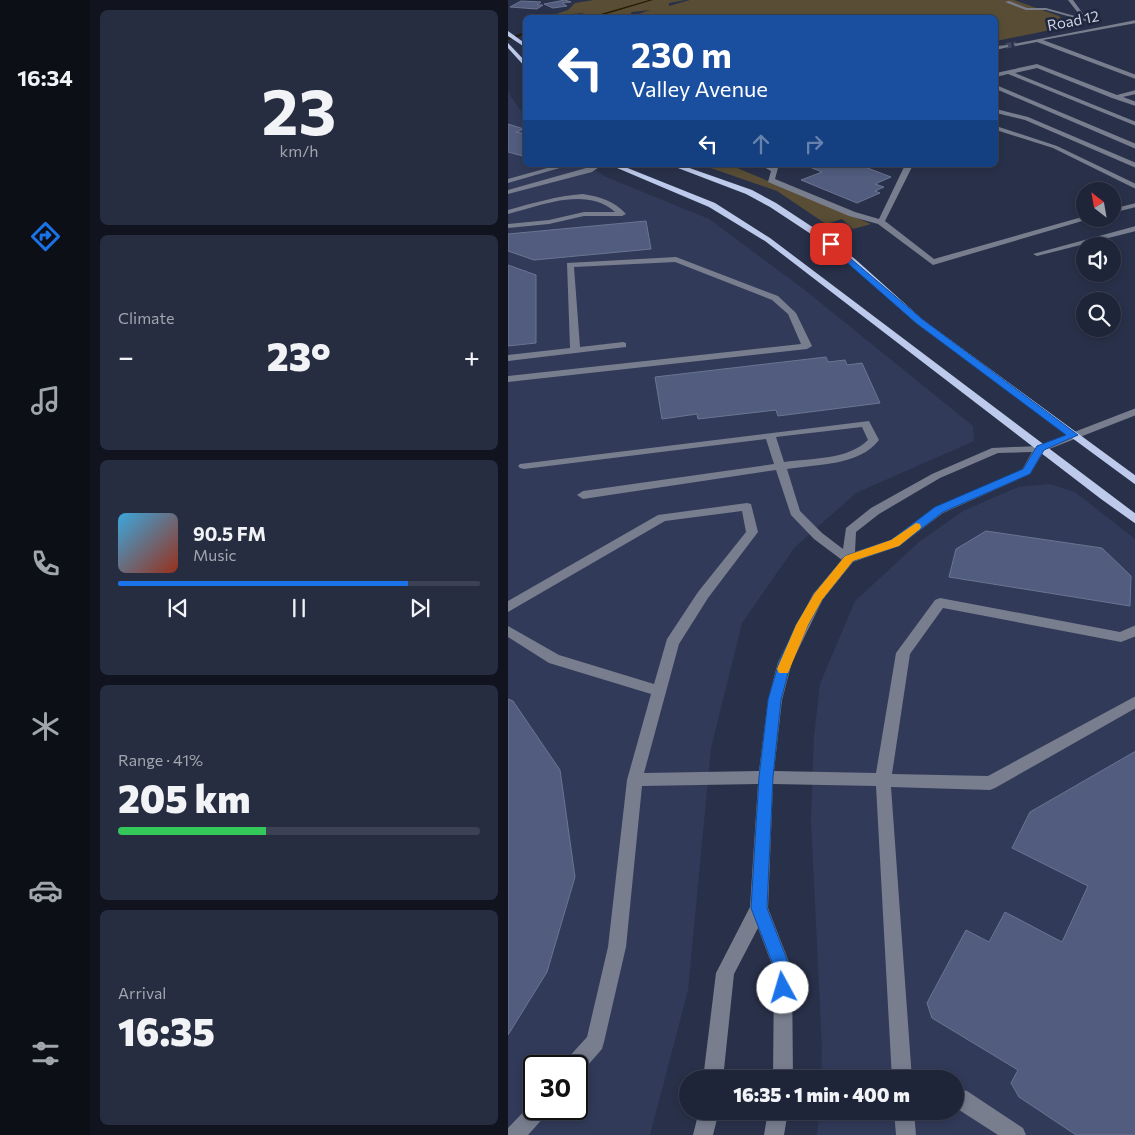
<!DOCTYPE html>
<html lang="en">
<head>
<meta charset="utf-8">
<style>
	:root { --surface:#1f2538; --page:#272d40; --text:#f1f3f6; --muted:#a1a5ae; --line:#3c4253; --accent:#1a73e8 }
	body { margin:0; font-family:Commissioner,sans-serif; background:var(--page); color:var(--text); height:100vh; display:flex; flex-direction:column; font-size:19px; white-space:nowrap }
	* { box-sizing:border-box; margin:0 }
	p { font-size:16px; color:var(--muted) }
	.icon { flex:none; width:28px; height:28px; fill:none; stroke:currentColor; stroke-width:2; stroke-linecap:round; stroke-linejoin:round }
	.map { position:relative; flex:1; overflow:hidden }
	.drawer { display:flex; flex-direction:column; gap:10px; padding:10px; background:#11141f; width:418px }
	.drawer>* { flex:none }
	.guide { position:absolute; left:15px; top:15px; width:475px; height:152px; border-radius:8px; box-shadow:0 2px 8px #0003,0 0 0 1px var(--line); background:#1a4fa0; color:#fff; overflow:hidden }
	.needle { width:32px; rotate:329deg }
	.controls { position:absolute; left:568px; top:182px; display:grid; gap:10px }
	.controls a { display:grid; place-items:center; width:45px; height:45px; border-radius:50%; background:var(--surface); box-shadow:0 2px 8px #0003,0 0 0 1px var(--line); font-size:25px }
	.speed { position:absolute; left:15px; top:1055px; display:flex; gap:10px; font-size:25px; font-weight:700; text-align:center }
	.speed>* { display:grid; place-content:center; width:65px; height:65px; border-radius:50%; background:var(--surface); box-shadow:0 2px 8px #0003,0 0 0 1px var(--line); line-height:1 }
	.speed .limit { border:2px solid #111; border-radius:8px; background:#fff; color:#111 }
	.pin { position:absolute; display:grid; place-items:center; width:42px; height:42px; color:#fff; margin:-21px; border-radius:10px; box-shadow:0 2px 8px #0006 }
	.me { position:absolute; width:55px; margin:-28px; rotate:354deg; stroke-linejoin:round; filter:drop-shadow(0 0 4px #0008) }
	.turn { display:flex; align-items:center; gap:18px; height:105px; padding:0 25px; font-size:22px }
	.turn .icon { width:65px; height:65px; stroke-width:2.5 }
	.turn b { display:block; font-size:35px; line-height:42px }
	.lanes { display:flex; align-items:center; height:48px; padding:0 25px; background:#0003; justify-content:center; gap:25px; direction:ltr }
	.lanes .off { opacity:.35 }
	.big { font-size:38px; font-weight:800; line-height:1.1 }
	.drawer .tile { flex:1; display:flex; flex-direction:column; justify-content:center; gap:8px; min-width:0; padding:0 18px; border-radius:8px; background:var(--page) }
	.drawer .dial { align-items:center; gap:0 }
	.dial b { font-size:65px; line-height:1 }
	.song { display:flex; align-items:center; gap:15px }
	.cover { width:60px; height:60px; border-radius:8px; background:linear-gradient(135deg,hsl(200 70% 55%),hsl(10 70% 35%)) }
	.played { height:5px; border-radius:2px; background:linear-gradient(90deg,var(--accent) 80%,var(--line) 80%) }
	.keys { display:flex; justify-content:space-around; direction:ltr }
	.heat { display:flex; justify-content:space-between; align-items:center; font-size:28px; direction:ltr }
	.charge { height:8px; border-radius:4px; background:linear-gradient(90deg,#34c759 41%,var(--line) 0) }
	.trip { position:absolute; left:171px; top:1070px; width:285px; height:50px; border-radius:25px; background:var(--surface); box-shadow:0 2px 8px #0003,0 0 0 1px var(--line); font-weight:800; line-height:50px; text-align:center }
	main { display:flex; flex:1; min-height:0 }
	.tabs { display:flex; flex-direction:column; width:90px; justify-content:space-around; align-items:center; background:#0c0f16; color:var(--muted) }
	.tabs .icon { width:35px; height:35px }
	.tabs .current { color:var(--accent) }
	.tabs b { font-size:22px; color:var(--text) }
	.map>svg:first-child { display:block }
	.built { fill:#313a59; fill-rule:evenodd }
	.green { fill:#594e35 }
	.lines { fill:none; stroke-linecap:round; stroke-linejoin:round }
	.stream { fill:#261b01; fill-rule:evenodd }
	.building { fill:#515c7e; stroke:#6b7591 }
	.minor-tunnel { stroke:#424961; stroke-width:5.5; stroke-dasharray:5.5 2.5; stroke-linecap:butt }
	.minor { fill:#787e8e; fill-rule:evenodd }
	.major { fill:#becaeb; fill-rule:evenodd }
	.route { fill:#1a73e8; stroke:#114b97 }
	.slow { fill:#f59e0b }
	.labels { text-anchor:middle; dominant-baseline:central; stroke-width:5; stroke-linejoin:round; paint-order:stroke }
	.far-street-label { font-size:15px; fill:#cfd4e4; stroke:#1f273f }
</style>
</head>
<body>
<main>
<nav class="tabs">
<b>16:34</b>
<svg class="icon current" aria-label="directions" viewBox="0 0 24 24"><path d="M12 3l9 9-9 9-9-9zM9 14v-3h6M13 9l2 2-2 2"/></svg>
<svg class="icon" aria-label="music" viewBox="0 0 24 24"><path d="M9 18V5l10-2v13"/><circle cx="6" cy="18" r="3"/><circle cx="16" cy="16" r="3"/></svg>
<svg class="icon" aria-label="phone" viewBox="0 0 24 24"><path d="M5 4h4l2 5-3 2q2 4 5 5l2-3 5 2v4C11 20 4 13 5 4z"/></svg>
<svg class="icon" aria-label="climate" viewBox="0 0 24 24"><path d="M12 3v18M4 7l16 10M4 17L20 7"/></svg>
<svg class="icon" aria-label="car" viewBox="0 0 24 24"><path d="M5 17H2v-5l4-1 3-4h7l3 4 3 1v5h-3M9 17h6M6 11h13"/><circle cx="7" cy="17" r="2"/><circle cx="17" cy="17" r="2"/></svg>
<svg class="icon" aria-label="filters" viewBox="0 0 24 24"><path d="M4 7h16M4 17h16"/><circle cx="9" cy="7" r="2"/><circle cx="15" cy="17" r="2"/></svg>
</nav>
<section class="drawer">
<div class="tile dial"><b>23</b><p>km/h</p></div>
<div class="tile"><p>Climate</p>
<div class="heat"><a>−</a><b class="big">23°</b><a>+</a></div>
</div>
<div class="tile">
<div class="song"><i class="cover"></i><div><b>90.5 FM</b><p>Music</p></div></div>
<div class="played"></div>
<div class="keys"><svg class="icon" aria-label="previous" viewBox="0 0 24 24"><path d="M18 5L8 12l10 7zM5 5v14"/></svg><svg class="icon" aria-label="pause" viewBox="0 0 24 24"><path d="M8 5v14M16 5v14"/></svg><svg class="icon" aria-label="next" viewBox="0 0 24 24"><path d="M6 5l10 7-10 7zM19 5v14"/></svg></div>
</div>
<div class="tile"><p>Range · 41%</p><b class="big">205 km</b><div class="charge"></div></div>
<div class="tile"><p>Arrival</p><b class="big">16:35</b></div>
</section>
<div class="map">
<svg width="628" height="1135" viewBox="0 0 628 1135">
	<rect width="100%" height="100%" fill="#29314a"/>
	<g class="built">
		<path d="M0,90L3,97L17,116L18,165H80L98,177L201,219L298,291L465,426L466,441L348,493L287,547L234,623L203,748L180,990L142,1135H0ZM26,1066H69V1109H26Z"/>
		<polygon points="542,484 567,492 627,539 627,1135 309,1135 312,1111 448,1111 448,1079 313,1079 314,1048 303,819 306,737 312,684 347,601 411,542 455,511 510,487"/>
	</g>
	<g class="green">
		<polygon points="86,0 177,0 161,3 161,6 182,0 506,0 551,16 562,26 488,41 488,18 122,17 142,10 124,12 120,17 71,17 76,15 75,13 42,16 60,10 67,3"/>
		<polygon points="194,165 222,165 363,224 345,229 334,219 318,224 269,191"/>
	</g>
	<g class="lines">
		<g class="stream">
			<polygon points="141,0 145,0 85,18 79,18"/>
			<polygon points="18,32 18,34 0,40 0,38"/>
		</g>
	</g>
	<g class="building">
		<polygon points="57,0 63,2 54,3 59,6 45,8 36,4"/>
		<polygon points="13,1 33,2 29,5 35,5 29,9 2,7"/>
		<polygon points="0,124 16,129 8,132 18,134 18,155 15,156 0,152"/>
		<polygon points="297,165 363,165 357,167 383,177 367,184 376,187 367,191 372,193 349,203 293,180 314,172"/>
		<polygon points="138,221 143,249 26,260 0,251 0,234"/>
		<polygon points="0,265 28,275 28,343 0,346"/>
		<polygon points="318,357 320,362 337,360 339,365 354,363 372,403 270,416 268,410 190,419 189,414 154,419 147,377"/>
		<polygon points="478,531 594,548 623,576 622,606 441,577 448,549"/>
		<polygon points="0,699 5,701 52,770 67,877 39,972 0,1035"/>
		<polygon points="628,751 628,1135 568,1135 511,1097 503,1083 510,1070 424,1018 419,1003 458,930 481,942 497,912 554,942 580,886 504,848 522,812"/>
	</g>
	<g class="lines">
		<polyline class="minor-tunnel" points="498,46 508,44"/>
		<g class="minor">
			<polygon points="560,0 565,0 581,22 538,10 518,10 497,2 501,1 519,8 538,8 574,18"/>
			<polygon points="628,20 628,23 535,40 628,75 628,79 529,42 508,46 505,44"/>
			<polygon points="500,45 500,47 488,50 488,46"/>
			<polygon points="529,64 609,95 628,90 628,94 615,97 628,102 628,106 604,98 529,68 507,73 628,122 628,126 500,74 488,77 488,73"/>
			<polygon points="488,85 628,144 628,149 488,89"/>
			<polygon points="488,109 520,117 628,163 628,168 517,120 488,113"/>
			<polygon points="488,126 549,146 628,184 628,189 545,148 488,130"/>
			<polygon points="50,165 62,165 0,183 0,179"/>
			<polygon points="85,165 94,165 84,172 0,194 0,190 78,168"/>
			<polygon points="252,165 262,165 270,168 267,179 347,212 371,219 397,165 405,165 377,221 426,259 574,217 581,219 425,265 370,224 341,216 260,182 263,171"/>
			<path d="M75,194C93,197 106,201 118,214L114,216H76L41,224L0,228V224L41,220L76,212H107C77,186 33,206 0,214V210C25,203 49,196 75,194Z"/>
			<polygon points="628,203 628,207 604,213 604,209"/>
			<polygon points="628,226 628,231 529,256 525,254"/>
			<polygon points="168,257 270,296 288,313 304,346 299,349 0,382 0,376 293,344 280,314 264,300 167,262 66,267 72,347 115,342 118,343 118,347 0,361 0,355 62,348 59,263"/>
			<path d="M628,408V415L536,451L522,474L435,513L391,546L345,562L315,599L284,662L274,700L266,771L368,773L388,653L427,600L432,598L612,632L628,625V636L613,642L435,608L402,654L384,774L480,776L628,696V708L487,788L482,790L383,787L404,1079H384L368,786L265,784L260,908L284,970L285,1079H265L266,970L250,928L226,974L215,1079H195L208,973L242,907L250,784L134,786L118,947L96,1042L94,1049L73,1073L69,1075V1066H56L59,1059L79,1037L100,947L119,780L143,694L41,663L0,637V626L51,655L146,684L159,639L190,592L238,532L234,511L157,521L0,612V601L150,515L239,503L243,504L250,532L200,598L171,644L136,773L251,771L260,700L270,662L305,594L334,560L306,539L283,515L268,470L75,499L69,495L75,491L266,464L258,439L16,469L12,468L10,466L12,464L361,421L371,440C351,466 309,464 279,469L292,511L314,533L335,549L338,528L363,508L424,474L484,448L530,446ZM354,427L360,440C340,460 304,458 276,462L268,437ZM524,452L514,470L427,507L383,540L347,552L348,532L371,514L432,478L490,453Z"/>
			<polygon points="448,1088 459,1091 515,1128 518,1135 490,1135 448,1108"/>
			<polygon points="26,1101 26,1109 40,1109 37,1116 20,1135 0,1135 0,1128"/>
			<polygon points="191,1111 211,1111 205,1135 185,1135"/>
			<polygon points="260,1111 280,1111 276,1135 256,1135"/>
			<polygon points="386,1111 406,1111 408,1135 388,1135"/>
		</g>
		<g class="major">
			<polygon points="0,31 18,44 18,48 0,36"/>
			<polygon points="0,43 18,62 18,68 0,48"/>
			<polygon points="102,165 112,165 207,203 262,238 628,514 628,524 593,499 257,241 201,207"/>
			<polygon points="162,165 173,165 244,190 268,203 315,234 347,259 414,319 628,476 628,485 408,323 341,263 309,238 262,207 238,194"/>
		</g>
	</g>
	<polygon class="route" points="323,242 414,319 570,435 536,450 522,474 435,512 391,546 345,561 314,600 300,625 283,662 273,700 265,777 259,908 283,970 283,988 281,994 275,997 269,994 267,988 267,970 243,908 251,777 260,700 271,662 288,625 306,594 337,556 383,540 427,507 515,469 529,446 558,435 408,323 320,246 319,244"/>
	<polygon class="slow" points="408,523 412,524 413,527 412,529 391,546 345,561 314,600 300,625 280,673 271,673 269,669 288,625 306,594 337,556 383,540"/>
	<g class="labels">
		<g class="far-street-label">
			<text transform="translate(565 20) rotate(-11)">Road 12</text>
		</g>
	</g>
</svg>
<div class="controls">
<a><svg class="needle" viewBox="-14 -14 28 28"><path d="M0-13l5 13h-10z" fill="#e53935"/><path d="M0 13l5-13h-10z" fill="#a1a5ae"/></svg></a>
<a><svg class="icon" aria-label="sound" viewBox="0 0 24 24"><path d="M4 9h4l5-4v14l-5-4H4zM17 9q2 3 0 6"/></svg></a>
<a><svg class="icon" aria-label="search" viewBox="0 0 24 24"><circle cx="10" cy="10" r="6"/><path d="M15 15l6 6"/></svg></a>
</div>
<div class="speed"><div class="limit">30</div></div>
<div class="pin" style="left:323px;top:244px;background:#d93025"><svg class="icon" aria-label="arrive" viewBox="0 0 24 24"><path d="M6 21V4h12l-3 4 3 4H6"/></svg></div>
<svg class="me" style="left:275px;top:988px" viewBox="-20 -20 40 40"><circle r="19" fill="#fff"/><path d="M0-13L10 11 0 6-10 11z" fill="#1a73e8"/></svg>
<div class="trip">16:35 · 1 min · 400 m</div>
<div class="guide">
<div class="turn"><svg class="icon" aria-label="left" viewBox="0 0 24 24"><path d="M17 20v-9H6M10 6l-5 5 5 5"/></svg><div><b>230 m</b>Valley Avenue</div></div>
<div class="lanes"><svg class="icon" aria-label="left" viewBox="0 0 24 24"><path d="M17 20v-9H6M10 6l-5 5 5 5"/></svg><svg class="icon off" aria-label="ahead" viewBox="0 0 24 24"><path d="M12 20V5M6 11l6-6 6 6"/></svg><svg class="icon off" aria-label="right" viewBox="0 0 24 24"><path d="M7 20v-9h11M14 6l5 5-5 5"/></svg></div>
</div>
</div>
</main>
</body>
</html>
